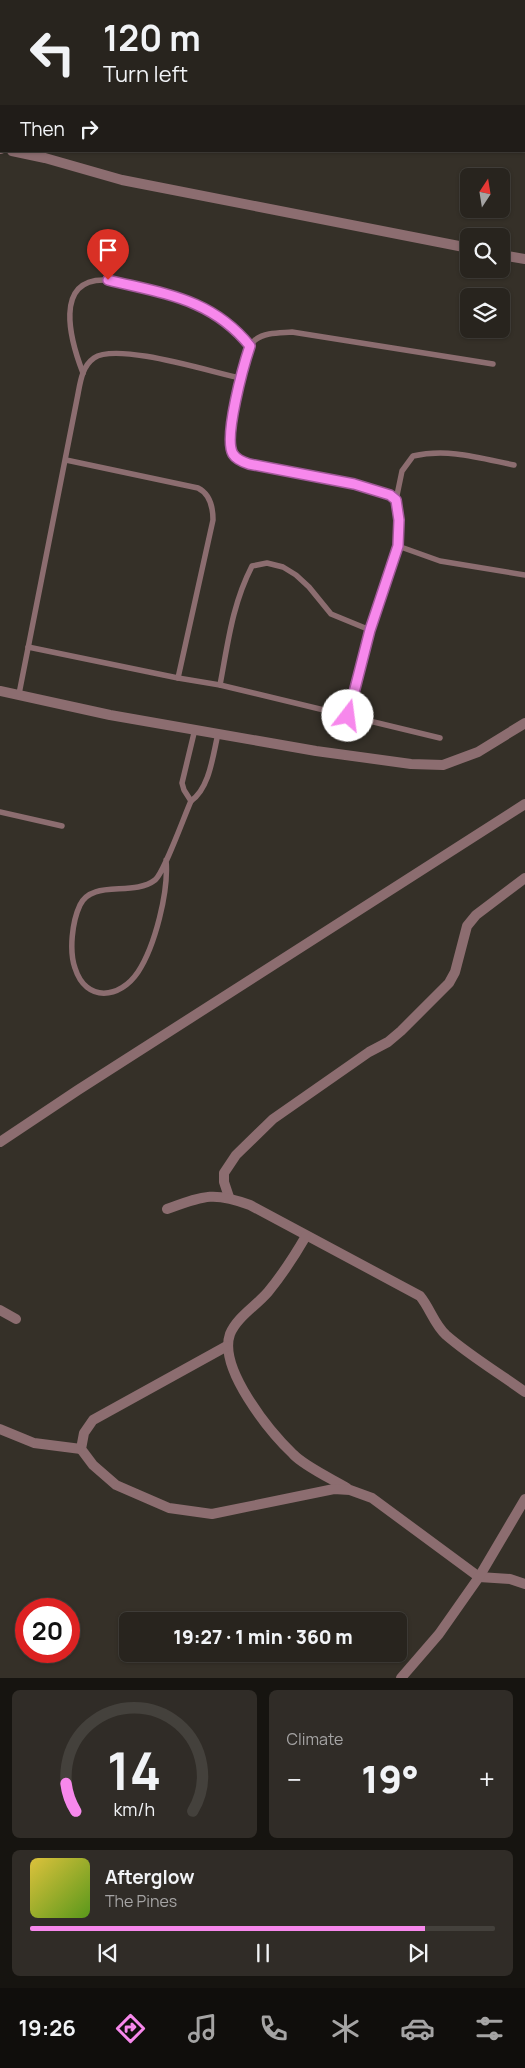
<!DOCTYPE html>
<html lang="en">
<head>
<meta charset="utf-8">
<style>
	:root { --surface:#28241e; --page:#302c27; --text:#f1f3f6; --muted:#a5a4a4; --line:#44413c; --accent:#f788ec }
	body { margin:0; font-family:Manrope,sans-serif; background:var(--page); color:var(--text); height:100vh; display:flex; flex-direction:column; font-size:19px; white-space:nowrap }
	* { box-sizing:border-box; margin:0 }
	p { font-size:16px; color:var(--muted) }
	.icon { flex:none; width:28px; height:28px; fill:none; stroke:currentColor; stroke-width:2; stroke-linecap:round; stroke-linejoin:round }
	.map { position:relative; height:1678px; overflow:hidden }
	.drawer { display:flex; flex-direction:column; gap:12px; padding:12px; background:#161410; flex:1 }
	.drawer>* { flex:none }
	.guide { position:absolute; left:0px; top:0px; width:525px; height:152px; box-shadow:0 1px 4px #0004,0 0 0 1px var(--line); background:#28241e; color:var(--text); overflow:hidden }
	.needle { width:32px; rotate:12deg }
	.tools { position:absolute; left:460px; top:168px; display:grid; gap:10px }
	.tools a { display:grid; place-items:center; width:50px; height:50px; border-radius:8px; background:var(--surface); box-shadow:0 1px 4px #0004,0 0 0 1px var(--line); font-size:25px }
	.speed { position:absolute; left:15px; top:1598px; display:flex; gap:10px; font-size:25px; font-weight:700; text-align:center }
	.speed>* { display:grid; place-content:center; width:65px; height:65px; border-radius:50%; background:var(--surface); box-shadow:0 1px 4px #0004,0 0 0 1px var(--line); line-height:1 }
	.speed .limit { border:8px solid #d22; background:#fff; color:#111 }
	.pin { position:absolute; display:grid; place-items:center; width:42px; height:42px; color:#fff; margin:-51px -21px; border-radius:50% 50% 50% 0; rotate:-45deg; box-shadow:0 0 5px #0007 }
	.pin .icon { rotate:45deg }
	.me { position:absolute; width:55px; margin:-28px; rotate:15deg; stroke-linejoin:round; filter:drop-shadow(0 0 4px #0008) }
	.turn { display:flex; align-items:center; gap:18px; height:105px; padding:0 20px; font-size:22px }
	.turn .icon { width:65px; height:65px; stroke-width:2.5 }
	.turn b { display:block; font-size:35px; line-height:42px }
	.then { display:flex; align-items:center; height:48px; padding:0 20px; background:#0003; gap:10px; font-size:19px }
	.big { font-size:38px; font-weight:800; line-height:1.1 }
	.drawer .card { flex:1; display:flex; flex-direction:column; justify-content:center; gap:8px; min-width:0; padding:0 18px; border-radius:8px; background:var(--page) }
	.drawer .dial { align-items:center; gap:0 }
	.dial svg { height:130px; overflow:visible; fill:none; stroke:var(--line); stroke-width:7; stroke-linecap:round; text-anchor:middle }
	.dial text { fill:var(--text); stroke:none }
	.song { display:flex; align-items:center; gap:15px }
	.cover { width:60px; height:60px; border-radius:8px; background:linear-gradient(135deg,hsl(50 70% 55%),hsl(90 70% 35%)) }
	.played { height:5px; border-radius:2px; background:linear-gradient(90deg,var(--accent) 85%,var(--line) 85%) }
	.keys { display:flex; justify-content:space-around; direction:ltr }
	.heat { display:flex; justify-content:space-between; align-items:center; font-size:28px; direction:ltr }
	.drawer .tiles { flex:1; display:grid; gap:12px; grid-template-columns:1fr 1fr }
	.card:last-child { grid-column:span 2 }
	.trip { position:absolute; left:119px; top:1612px; width:288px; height:50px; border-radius:8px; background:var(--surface); box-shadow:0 1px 4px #0004,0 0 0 1px var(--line); font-weight:800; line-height:50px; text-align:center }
	.tab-bar { display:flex; height:80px; justify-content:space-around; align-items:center; background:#100e0c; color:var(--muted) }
	.tab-bar .icon { width:35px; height:35px }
	.tab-bar .on { color:var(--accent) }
	.tab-bar b { font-size:22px; color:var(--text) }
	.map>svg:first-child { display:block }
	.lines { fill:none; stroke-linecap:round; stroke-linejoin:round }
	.service { stroke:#8c6d70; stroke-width:5.5 }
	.minor { stroke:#8c6d70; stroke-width:10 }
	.route-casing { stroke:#a15899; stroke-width:12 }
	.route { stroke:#f788ec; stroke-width:9 }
</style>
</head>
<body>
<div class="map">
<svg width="525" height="1678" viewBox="0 0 525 1678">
	<rect width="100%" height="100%" fill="#353028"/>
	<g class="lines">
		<g class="service">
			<polyline points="31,0 32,1"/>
			<polyline points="334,0 339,1"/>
			<polyline points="192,1 192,0"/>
			<path d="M493,364L292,332C280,333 265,332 255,340C243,350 229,427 230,444C230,448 232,451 233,455C260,480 388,473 397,506L398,546L440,561L525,575"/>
			<path d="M83,373C71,342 52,277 107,280C119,280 133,286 145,289C190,301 218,307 250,346"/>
			<path d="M396,500L402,471L413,456C448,448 480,458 514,465"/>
			<path d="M28,647L178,678L213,520C213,508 210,494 198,488L66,460"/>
			<polyline points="178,678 220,685 440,738"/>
			<path d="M220,685C228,643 232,605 252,566L267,563L283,567L296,575L309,587L331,614L370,630"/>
			<path d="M19,694L77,399C80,385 81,367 94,358C117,342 211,372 240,378"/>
			<polyline points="348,716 370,630 398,546"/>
			<polyline points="191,801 184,790 182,783 195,729"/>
			<polyline points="0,812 62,826"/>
			<path d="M166,860C169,891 155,946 138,972C120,999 86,1003 75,968C69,951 72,922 80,905C92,879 133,897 155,880C164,873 185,814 191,801C210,788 213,754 218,734"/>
		</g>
		<g class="minor">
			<polyline points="0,149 1,149"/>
			<polyline points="12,151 45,158 122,180 469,248"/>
			<polyline points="501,255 525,259"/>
			<polyline points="0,691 110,715 316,751 411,764 443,765 478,752 525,723"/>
			<polyline points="0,1142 78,1090 525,804"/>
			<polyline points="229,1197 224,1182 224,1173 236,1155 273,1119 369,1052 388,1042 401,1031 449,983 455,972 467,926 476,915 525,878"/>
			<path d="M167,1209C203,1196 213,1191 250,1205L420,1296C430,1308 434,1324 446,1335C470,1356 499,1373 525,1392"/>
			<path d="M306,1236C295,1255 282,1275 268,1292C256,1306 237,1317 230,1334C218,1368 269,1431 293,1454C304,1466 332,1479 347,1488"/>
			<polyline points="0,1310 16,1319"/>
			<polyline points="227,1346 93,1420 84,1433 81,1449 93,1465 116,1485 169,1508 212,1514 334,1489 350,1490 372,1498 479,1577 510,1579 525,1584"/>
			<polyline points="0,1429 34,1443 81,1449"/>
			<polyline points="401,1678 439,1634 479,1577 525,1499"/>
		</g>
	</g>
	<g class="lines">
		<g class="route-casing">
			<path id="route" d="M108,280C164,294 211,298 250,346C244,364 223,438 233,454C236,459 243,462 249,464L354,484L390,495L396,500L399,520L398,546L370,630L348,716"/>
		</g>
		<use href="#route" class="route"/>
	</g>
</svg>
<div class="tools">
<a><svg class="needle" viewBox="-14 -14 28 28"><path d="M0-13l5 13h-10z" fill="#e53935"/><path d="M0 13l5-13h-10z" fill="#a5a4a4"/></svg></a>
<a><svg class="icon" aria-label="search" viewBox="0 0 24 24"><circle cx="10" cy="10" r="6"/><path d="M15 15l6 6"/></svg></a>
<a><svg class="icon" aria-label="layers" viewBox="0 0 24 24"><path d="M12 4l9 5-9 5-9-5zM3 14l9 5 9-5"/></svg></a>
</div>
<div class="speed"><div class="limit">20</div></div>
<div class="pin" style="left:108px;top:280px;background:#d93025"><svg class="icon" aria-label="arrive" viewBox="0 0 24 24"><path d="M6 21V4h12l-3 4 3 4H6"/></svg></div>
<svg class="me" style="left:348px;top:716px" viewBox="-20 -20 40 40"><circle r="19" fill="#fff"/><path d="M0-13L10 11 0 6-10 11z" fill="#f788ec"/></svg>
<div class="trip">19:27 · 1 min · 360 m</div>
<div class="guide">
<div class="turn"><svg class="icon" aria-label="left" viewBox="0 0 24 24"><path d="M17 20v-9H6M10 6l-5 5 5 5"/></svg><div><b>120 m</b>Turn left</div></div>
<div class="then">Then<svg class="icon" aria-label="right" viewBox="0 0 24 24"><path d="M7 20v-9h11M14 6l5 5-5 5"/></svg></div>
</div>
</div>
<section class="drawer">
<div class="tiles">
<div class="card dial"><svg viewBox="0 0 100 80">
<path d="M14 69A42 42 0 1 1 86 69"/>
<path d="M14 69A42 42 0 0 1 8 52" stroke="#f788ec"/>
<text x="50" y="56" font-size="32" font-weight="700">14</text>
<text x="50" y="72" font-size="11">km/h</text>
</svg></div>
<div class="card"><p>Climate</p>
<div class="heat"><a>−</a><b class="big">19°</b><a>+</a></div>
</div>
<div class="card">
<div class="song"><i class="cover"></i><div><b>Afterglow</b><p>The Pines</p></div></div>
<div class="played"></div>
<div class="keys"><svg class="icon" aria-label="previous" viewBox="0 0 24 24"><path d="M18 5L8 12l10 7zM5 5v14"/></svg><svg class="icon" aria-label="pause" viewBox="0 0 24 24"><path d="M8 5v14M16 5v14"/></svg><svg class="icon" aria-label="next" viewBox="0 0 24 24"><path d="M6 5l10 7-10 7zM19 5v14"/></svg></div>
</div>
</div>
</section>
<nav class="tab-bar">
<b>19:26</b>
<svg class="icon on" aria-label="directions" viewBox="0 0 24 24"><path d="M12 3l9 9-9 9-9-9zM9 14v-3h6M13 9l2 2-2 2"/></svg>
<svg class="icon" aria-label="music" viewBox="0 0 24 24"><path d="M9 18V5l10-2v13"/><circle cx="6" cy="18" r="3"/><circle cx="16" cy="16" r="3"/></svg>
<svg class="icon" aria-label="phone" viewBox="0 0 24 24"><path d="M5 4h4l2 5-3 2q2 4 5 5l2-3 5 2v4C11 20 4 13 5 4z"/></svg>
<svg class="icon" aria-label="climate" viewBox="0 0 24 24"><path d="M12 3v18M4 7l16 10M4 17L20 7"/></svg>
<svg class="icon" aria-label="car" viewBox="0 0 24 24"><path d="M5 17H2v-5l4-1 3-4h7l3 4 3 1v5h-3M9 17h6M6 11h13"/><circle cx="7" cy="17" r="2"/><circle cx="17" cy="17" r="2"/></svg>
<svg class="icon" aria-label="filters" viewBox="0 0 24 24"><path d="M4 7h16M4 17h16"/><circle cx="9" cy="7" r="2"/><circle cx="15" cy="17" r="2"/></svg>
</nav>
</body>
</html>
